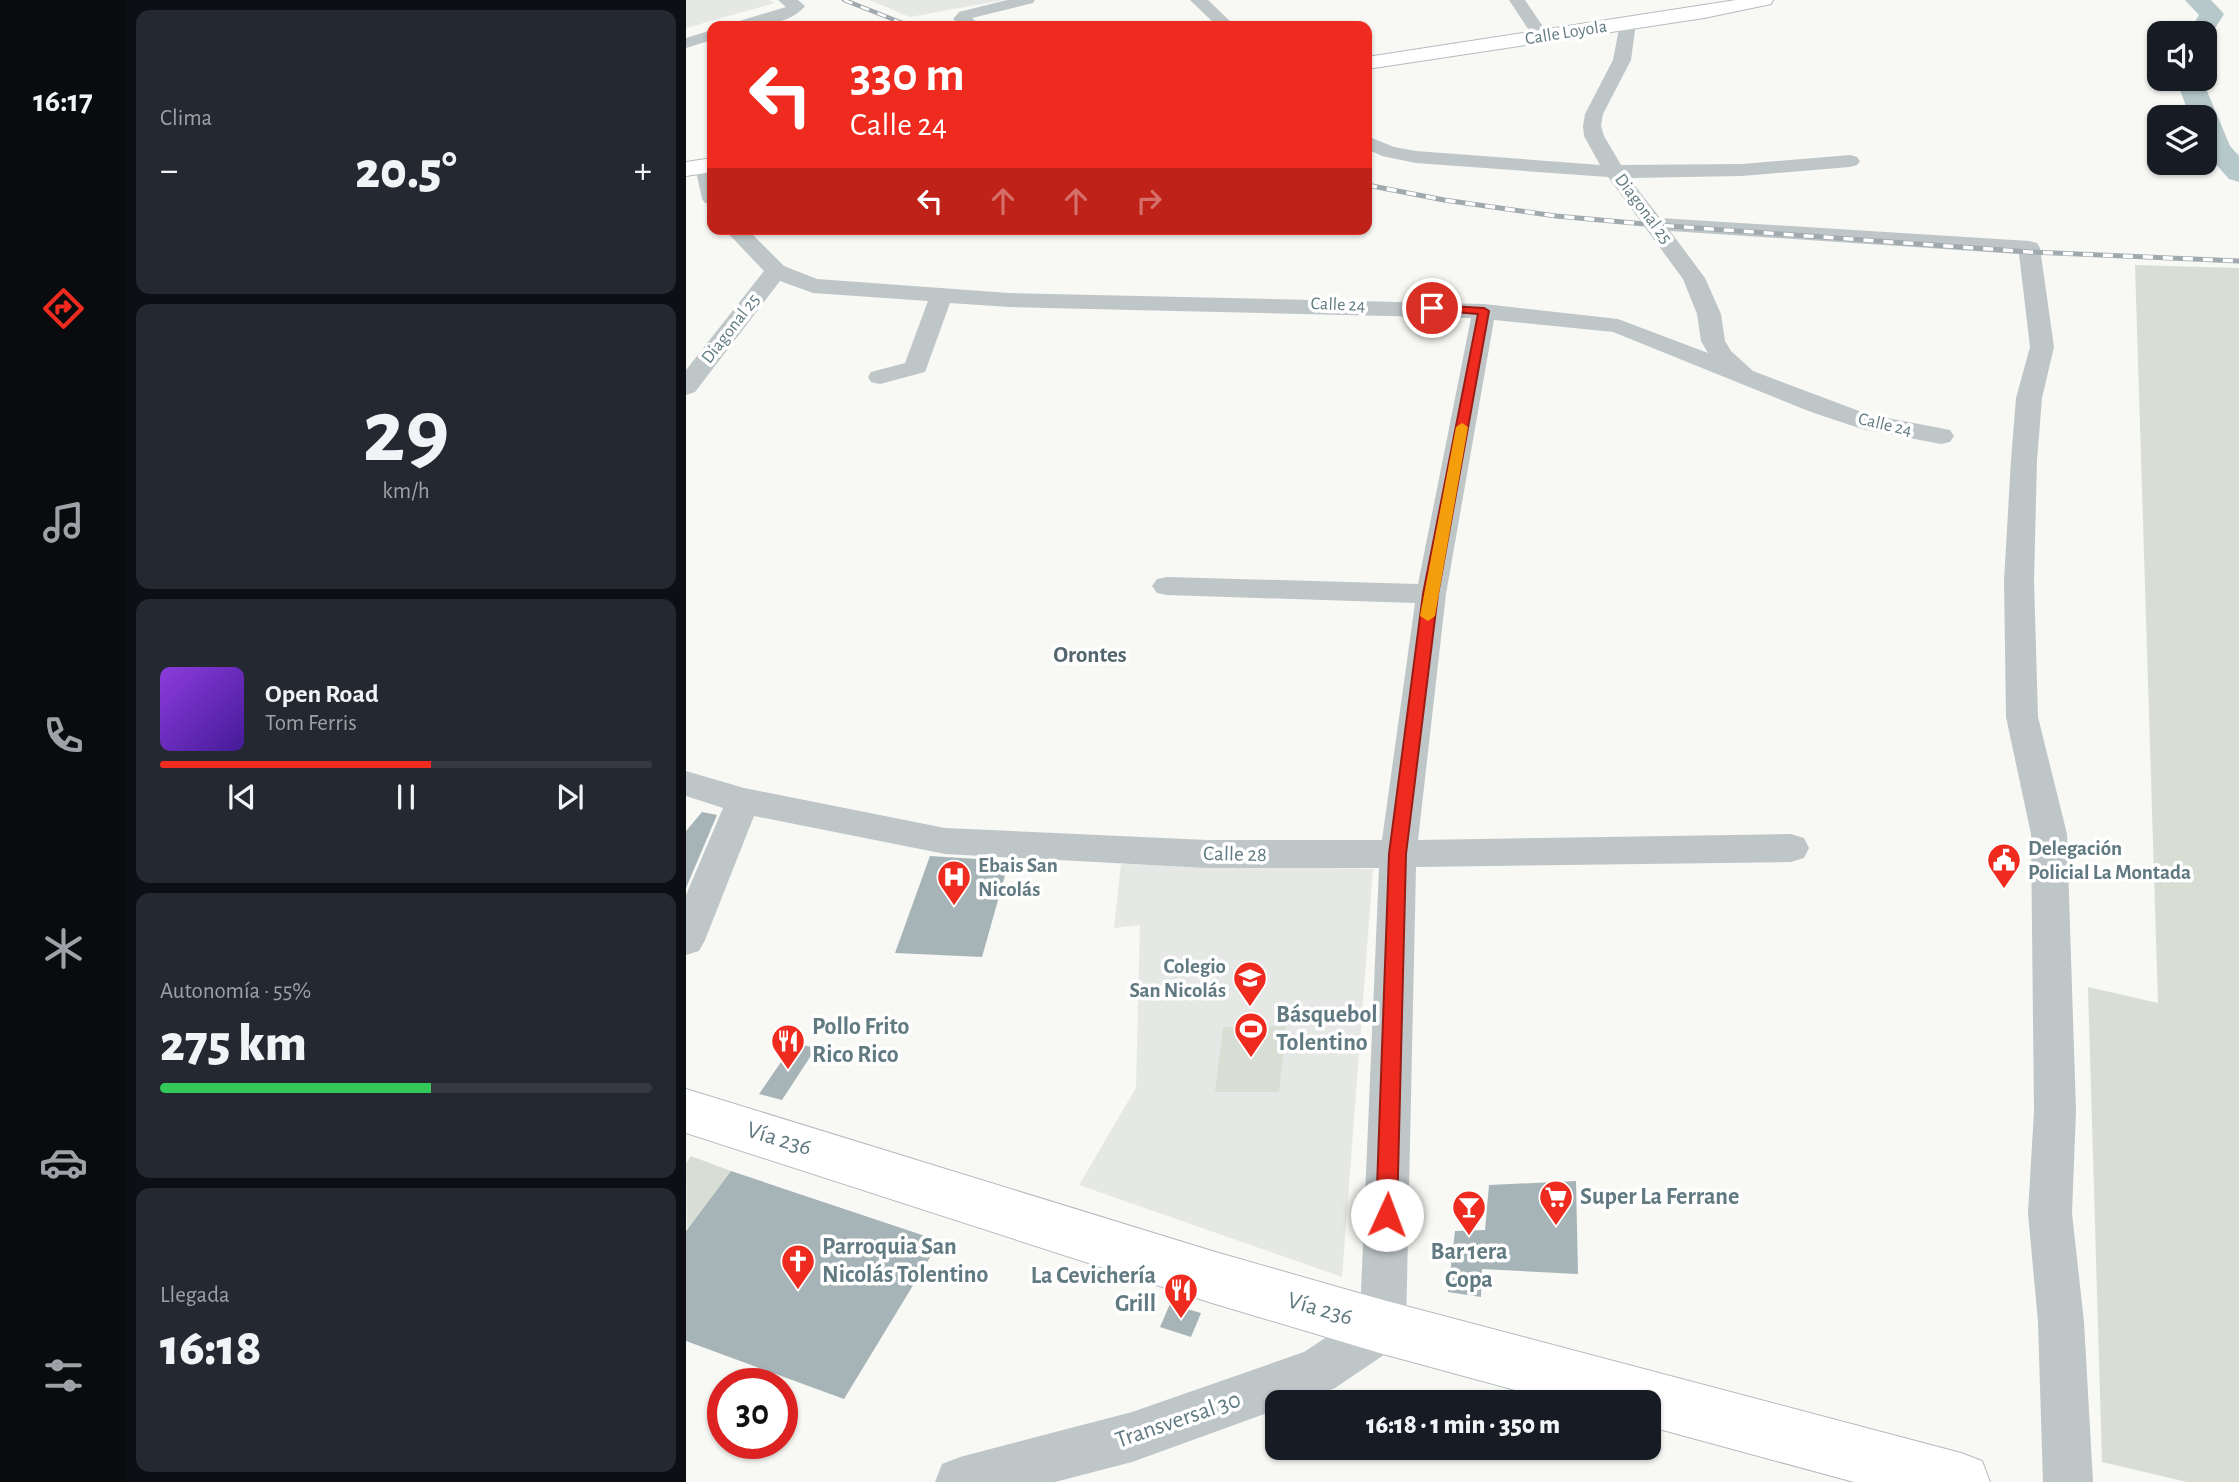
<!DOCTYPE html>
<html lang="es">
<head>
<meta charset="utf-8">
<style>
	:root { --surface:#171b24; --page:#242831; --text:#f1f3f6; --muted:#9ea1a6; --line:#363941; --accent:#ef2b1f }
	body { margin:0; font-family:"Alegreya Sans",sans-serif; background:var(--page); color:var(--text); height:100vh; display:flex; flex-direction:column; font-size:26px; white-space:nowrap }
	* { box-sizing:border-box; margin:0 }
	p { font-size:23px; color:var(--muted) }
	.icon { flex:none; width:38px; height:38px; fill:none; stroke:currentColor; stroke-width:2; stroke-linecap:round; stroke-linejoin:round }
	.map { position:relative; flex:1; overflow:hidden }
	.panel { display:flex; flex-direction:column; gap:10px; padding:10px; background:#0d0f14; width:560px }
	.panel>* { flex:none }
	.guide { position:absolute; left:21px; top:21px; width:665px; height:214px; border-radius:14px; box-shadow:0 2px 5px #0004; background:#ef2b1f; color:#fff; overflow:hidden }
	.controls { position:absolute; left:1461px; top:21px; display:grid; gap:14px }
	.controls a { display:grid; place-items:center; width:70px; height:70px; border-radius:14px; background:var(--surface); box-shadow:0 2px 5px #0004; font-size:35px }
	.speed { position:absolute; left:21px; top:1368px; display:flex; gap:14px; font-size:35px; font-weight:700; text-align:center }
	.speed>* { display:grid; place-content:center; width:91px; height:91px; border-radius:50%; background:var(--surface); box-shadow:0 2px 5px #0004; line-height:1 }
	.speed .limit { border:10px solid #d22; background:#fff; color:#111 }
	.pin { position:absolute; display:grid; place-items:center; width:60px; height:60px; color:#fff; margin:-30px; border:4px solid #fff; border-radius:50%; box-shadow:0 2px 7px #0007 }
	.me { position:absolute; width:77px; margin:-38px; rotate:2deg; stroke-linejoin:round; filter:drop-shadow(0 0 5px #0008) }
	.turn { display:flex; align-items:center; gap:24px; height:147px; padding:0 28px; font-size:32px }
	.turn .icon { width:91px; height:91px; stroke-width:2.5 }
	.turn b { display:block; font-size:49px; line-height:60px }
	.lanes { display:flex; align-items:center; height:66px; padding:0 28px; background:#0003; justify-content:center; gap:35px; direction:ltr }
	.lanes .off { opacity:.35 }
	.big { font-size:52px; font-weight:800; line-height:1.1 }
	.panel .card { flex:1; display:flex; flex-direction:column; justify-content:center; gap:10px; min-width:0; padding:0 24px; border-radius:14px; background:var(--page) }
	.panel .dial { align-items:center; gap:0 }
	.dial b { font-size:91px; line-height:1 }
	.song { display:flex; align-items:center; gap:21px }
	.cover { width:84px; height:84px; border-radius:10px; background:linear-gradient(135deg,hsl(270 70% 55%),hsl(260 70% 35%)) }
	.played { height:7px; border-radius:4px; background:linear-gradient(90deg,var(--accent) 55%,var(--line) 55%) }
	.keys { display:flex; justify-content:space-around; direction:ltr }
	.heat { display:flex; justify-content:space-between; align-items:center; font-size:38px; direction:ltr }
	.charge { height:10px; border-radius:5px; background:linear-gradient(90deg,#34c759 55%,var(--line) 0) }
	.trip { position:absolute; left:579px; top:1390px; width:396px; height:70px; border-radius:14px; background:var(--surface); box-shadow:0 2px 5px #0004; font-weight:800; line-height:70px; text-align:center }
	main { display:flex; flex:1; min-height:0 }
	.menu { display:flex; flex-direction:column; width:126px; justify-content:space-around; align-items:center; background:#090b0e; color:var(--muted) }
	.menu .icon { width:49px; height:49px }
	.menu .on { color:var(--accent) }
	.menu b { font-size:32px; color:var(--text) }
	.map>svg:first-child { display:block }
	.built { fill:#e6e8e6 }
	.green { fill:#d9ded4 }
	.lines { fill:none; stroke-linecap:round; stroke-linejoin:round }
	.river { fill:#b6c8c9; fill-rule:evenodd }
	.building { fill:#a7b4b7 }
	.major-casing { stroke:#b4bbbe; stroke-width:2 }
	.minor { fill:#bec6c8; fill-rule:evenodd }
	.major { fill:#fff; fill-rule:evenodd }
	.rail-far1-casing { stroke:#a0aaae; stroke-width:4.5 }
	.rail-casing { stroke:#a0aaae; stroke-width:5 }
	.rail-far1 { stroke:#fff; stroke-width:2.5; stroke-dasharray:9; stroke-linecap:butt }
	.rail { stroke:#fff; stroke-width:3.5; stroke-dasharray:10; stroke-linecap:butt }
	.route { fill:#ef2b1f; stroke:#9b1c14; stroke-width:2 }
	.slow { fill:#f59e0b }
	.labels { text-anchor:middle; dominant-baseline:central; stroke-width:7; stroke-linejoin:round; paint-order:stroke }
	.far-street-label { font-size:18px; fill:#617a82; stroke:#fff }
	.poi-label { font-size:21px; font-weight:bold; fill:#617a82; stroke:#fff; text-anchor:start }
	.street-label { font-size:21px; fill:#617a82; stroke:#fff }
	.neighbourhood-label { font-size:23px; font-weight:bold; fill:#54666d; stroke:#fff }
	.near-poi-label { font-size:24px; font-weight:bold; fill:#617a82; stroke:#fff; text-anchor:start }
	.near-street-label { font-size:24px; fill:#617a82; stroke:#fff }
</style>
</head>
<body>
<main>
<nav class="menu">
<b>16:17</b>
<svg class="icon on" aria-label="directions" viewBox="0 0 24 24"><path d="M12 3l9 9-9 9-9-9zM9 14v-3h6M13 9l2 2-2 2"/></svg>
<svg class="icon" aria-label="music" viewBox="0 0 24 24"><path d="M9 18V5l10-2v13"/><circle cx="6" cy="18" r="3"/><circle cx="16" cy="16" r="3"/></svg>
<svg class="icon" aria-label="phone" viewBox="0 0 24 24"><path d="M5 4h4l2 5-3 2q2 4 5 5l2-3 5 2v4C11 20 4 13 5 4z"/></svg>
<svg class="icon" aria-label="climate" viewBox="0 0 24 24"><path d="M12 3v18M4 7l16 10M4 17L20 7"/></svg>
<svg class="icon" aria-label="car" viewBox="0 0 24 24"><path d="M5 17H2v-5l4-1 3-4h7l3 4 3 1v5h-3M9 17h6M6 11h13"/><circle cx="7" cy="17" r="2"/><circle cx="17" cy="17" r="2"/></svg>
<svg class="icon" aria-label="filters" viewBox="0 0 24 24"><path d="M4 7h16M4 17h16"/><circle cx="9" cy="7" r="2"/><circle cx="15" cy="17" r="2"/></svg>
</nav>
<section class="panel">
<div class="card"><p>Clima</p>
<div class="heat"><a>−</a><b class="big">20.5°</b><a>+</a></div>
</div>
<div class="card dial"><b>29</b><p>km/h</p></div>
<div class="card">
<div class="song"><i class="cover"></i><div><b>Open Road</b><p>Tom Ferris</p></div></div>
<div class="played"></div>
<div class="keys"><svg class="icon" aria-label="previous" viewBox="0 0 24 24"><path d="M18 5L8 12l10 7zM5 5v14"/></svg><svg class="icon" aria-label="pause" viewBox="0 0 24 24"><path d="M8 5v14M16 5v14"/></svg><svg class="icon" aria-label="next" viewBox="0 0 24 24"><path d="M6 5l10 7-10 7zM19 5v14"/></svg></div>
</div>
<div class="card"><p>Autonomía · 55%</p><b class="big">275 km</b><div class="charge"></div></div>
<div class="card"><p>Llegada</p><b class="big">16:18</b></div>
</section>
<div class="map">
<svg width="1553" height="1482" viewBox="0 0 1553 1482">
	<rect width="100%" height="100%" fill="#f8f8f5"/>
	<g class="built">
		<polygon points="0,0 83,0 89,3 0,28"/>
		<polygon points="183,0 317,0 224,17"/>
		<polygon points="435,864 687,869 656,1277 393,1185 450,1088 454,925 428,928"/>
	</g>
	<g class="green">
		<polygon points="1449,265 1553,268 1553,1482 1501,1482 1416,1462 1402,987 1472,1003"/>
		<polygon points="600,1026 593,1092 529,1092 537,1027"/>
		<polygon points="5,1156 45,1171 1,1229 0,1163"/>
	</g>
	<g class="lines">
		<g class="river">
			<polygon points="1499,0 1525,0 1538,14 1523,38 1519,39 1519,33 1502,33 1513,15"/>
			<polygon points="1490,79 1516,79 1544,146 1553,156 1553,182 1543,179 1519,152 1519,117 1504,117"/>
		</g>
	</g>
	<g class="building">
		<polygon points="16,812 31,815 0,888 0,831"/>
		<polygon points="244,856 323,861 296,957 209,953"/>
		<polygon points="108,1043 130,1048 96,1100 73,1094"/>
		<polygon points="45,1171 254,1241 158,1399 0,1341 0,1231"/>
		<polygon points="890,1181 892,1274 796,1269 795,1297 762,1292 769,1231 799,1230 803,1185"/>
		<polygon points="484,1304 515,1313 505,1337 474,1327"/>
	</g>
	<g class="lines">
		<g class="major-casing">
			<g id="major">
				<polygon points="1050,0 1087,0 1085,4 1018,18 681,69 681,57"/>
				<polygon points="26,158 26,172 0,176 0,162"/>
				<polygon points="0,1089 526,1251 697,1300 1275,1453 1296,1461 1304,1482 1168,1482 962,1426 962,1402 873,1402 697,1354 526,1303 0,1133"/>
			</g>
		</g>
		<g class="minor">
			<path d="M92,0H112L119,6C104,25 70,27 48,26L50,22L100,7Z"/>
			<polygon points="321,0 349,0 347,3 286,18 295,26 276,26 267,19 273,12"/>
			<polygon points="504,0 522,0 549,26 531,26"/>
			<polygon points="823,0 839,0 864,37 862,41 850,41"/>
			<polygon points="942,18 950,23 945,60 917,114 915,126 918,136 935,165 1056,164 1164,155 1171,157 1174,161 1171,165 1164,167 1056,176 943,178 974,218 1343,241 1351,243 1354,248 1368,347 1356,398 1351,460 1348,581 1352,717 1381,834 1390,1111 1386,1213 1398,1322 1407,1482 1357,1482 1352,1322 1342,1213 1348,1111 1345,834 1320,717 1318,581 1325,460 1330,398 1344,347 1333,254 984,231 1019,278 1035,314 1039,341 1045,351 1067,371 1181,414 1264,430 1268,436 1264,442 1255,444 1176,429 1125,412 927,332 808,320 760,594 732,840 1105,834 1118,838 1123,848 1118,858 1105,862 730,867 720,1327 714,1344 649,1388 613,1402 592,1402 592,1409 446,1462 369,1482 249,1482 256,1464 274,1457 446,1412 618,1352 674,1315 693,868 521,868 259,854 68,816 19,940 13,951 0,955 0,895 37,808 0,796 0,771 58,788 259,828 521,840 696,840 729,603 481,595 471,593 466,586 471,579 481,577 732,584 785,318 323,307 264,303 239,372 194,384 185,382 182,377 185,372 219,363 242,301 127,293 94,281 9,392 0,395 0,370 78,271 38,229 61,229 98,266 131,279 323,293 798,304 932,319 1022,353 1015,341 1011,314 997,279 922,177 730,163 696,156 681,149 681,136 708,147 730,151 914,165 898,136 897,126 899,114 927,60 934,23"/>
			<polygon points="133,21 155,21 163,26 125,26"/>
			<polygon points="26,30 26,40 0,48 0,38"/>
			<polygon points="19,160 26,162 26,205 19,203 16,199 9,166 12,162"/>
		</g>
		<use href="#major" class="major"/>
		<g class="rail-far1-casing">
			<polyline id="rail-far1" points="158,0 224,26"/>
		</g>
		<g class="rail-casing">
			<polyline id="rail" points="681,185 758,200 870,216 970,225 1344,252 1553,261"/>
		</g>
		<use href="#rail-far1" class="rail-far1"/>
		<use href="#rail" class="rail"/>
	</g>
	<polygon class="route" points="746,305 798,308 803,311 752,594 720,854 711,1215 708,1222 701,1225 693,1222 690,1215 703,854 737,594 792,314 742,310 741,308"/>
	<polygon class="slow" points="776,423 782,427 749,616 742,621 734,616 770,427"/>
	<defs>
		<g id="civic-pin" transform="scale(1.75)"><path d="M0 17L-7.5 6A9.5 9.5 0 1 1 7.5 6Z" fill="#ef2b1f" stroke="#fff"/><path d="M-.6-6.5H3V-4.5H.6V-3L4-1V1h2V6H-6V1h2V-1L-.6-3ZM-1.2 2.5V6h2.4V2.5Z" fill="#fff"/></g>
		<g id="hospital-pin" transform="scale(1.75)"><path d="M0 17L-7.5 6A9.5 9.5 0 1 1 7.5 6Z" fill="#ef2b1f" stroke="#fff"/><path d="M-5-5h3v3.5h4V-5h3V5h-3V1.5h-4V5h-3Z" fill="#fff"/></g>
		<g id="school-pin" transform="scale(1.75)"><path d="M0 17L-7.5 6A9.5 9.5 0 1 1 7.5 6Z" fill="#ef2b1f" stroke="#fff"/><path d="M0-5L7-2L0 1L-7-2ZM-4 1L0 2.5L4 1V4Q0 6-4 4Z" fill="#fff"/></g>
		<g id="stadium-pin" transform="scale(1.75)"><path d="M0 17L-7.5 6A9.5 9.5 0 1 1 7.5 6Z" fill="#ef2b1f" stroke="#fff"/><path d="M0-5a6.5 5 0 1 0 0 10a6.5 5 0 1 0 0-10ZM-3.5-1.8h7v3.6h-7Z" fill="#fff"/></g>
		<g id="restaurant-pin" transform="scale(1.75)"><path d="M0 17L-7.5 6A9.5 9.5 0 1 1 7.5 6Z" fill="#ef2b1f" stroke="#fff"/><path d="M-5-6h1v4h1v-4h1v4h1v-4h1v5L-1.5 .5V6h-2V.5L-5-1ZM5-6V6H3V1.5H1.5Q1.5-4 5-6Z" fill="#fff"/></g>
		<g id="supermarket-pin" transform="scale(1.75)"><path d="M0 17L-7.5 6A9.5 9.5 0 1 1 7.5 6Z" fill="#ef2b1f" stroke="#fff"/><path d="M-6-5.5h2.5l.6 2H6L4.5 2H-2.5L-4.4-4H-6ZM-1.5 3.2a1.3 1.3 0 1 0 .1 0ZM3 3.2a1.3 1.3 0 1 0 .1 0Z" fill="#fff"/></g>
		<g id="bar-pin" transform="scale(1.75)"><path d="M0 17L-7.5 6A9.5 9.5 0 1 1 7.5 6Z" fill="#ef2b1f" stroke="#fff"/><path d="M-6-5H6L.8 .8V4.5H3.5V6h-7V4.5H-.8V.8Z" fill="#fff"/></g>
		<g id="church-pin" transform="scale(1.75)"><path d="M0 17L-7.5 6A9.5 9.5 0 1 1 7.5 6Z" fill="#ef2b1f" stroke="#fff"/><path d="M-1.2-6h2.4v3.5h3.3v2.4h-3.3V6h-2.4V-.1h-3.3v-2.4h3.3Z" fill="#fff"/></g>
	</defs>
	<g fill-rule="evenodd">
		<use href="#civic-pin" x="1318" y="860"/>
		<use href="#hospital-pin" x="268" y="877"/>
		<use href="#school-pin" x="564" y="978"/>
		<use href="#stadium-pin" x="565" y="1029"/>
		<use href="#restaurant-pin" x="102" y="1041"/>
		<use href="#supermarket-pin" x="870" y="1197"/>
		<use href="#bar-pin" x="783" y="1207"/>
		<use href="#church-pin" x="112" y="1261"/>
		<use href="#restaurant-pin" x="495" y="1290"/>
	</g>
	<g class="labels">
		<g class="far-street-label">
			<text transform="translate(880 33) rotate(-9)">Calle Loyola</text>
			<text transform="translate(957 209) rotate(53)">Diagonal 25</text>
			<text transform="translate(652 305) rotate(2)">Calle 24</text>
			<text transform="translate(45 329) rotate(-52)">Diagonal 25</text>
			<text transform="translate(1199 425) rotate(13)">Calle 24</text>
		</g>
		<g class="poi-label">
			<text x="1342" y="848">Delegación<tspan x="1342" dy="24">Policial La Montada</tspan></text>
			<text x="292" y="865">Ebais San<tspan x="292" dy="24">Nicolás</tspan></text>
			<text x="540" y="966" text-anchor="end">Colegio<tspan x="540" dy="24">San Nicolás</tspan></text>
		</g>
		<g class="street-label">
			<text transform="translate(549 854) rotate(1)">Calle 28</text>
		</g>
		<g class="neighbourhood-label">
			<text x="404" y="655">Orontes</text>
		</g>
		<g class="near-poi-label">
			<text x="590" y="1015">Básquebol<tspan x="590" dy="28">Tolentino</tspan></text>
			<text x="126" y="1027">Pollo Frito<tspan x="126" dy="28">Rico Rico</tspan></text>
			<text x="894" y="1197">Super La Ferrane</text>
			<text x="136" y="1247">Parroquia San<tspan x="136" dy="28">Nicolás Tolentino</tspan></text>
			<text x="783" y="1252" text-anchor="middle">Bar 1era<tspan x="783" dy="28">Copa</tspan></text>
			<text x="470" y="1276" text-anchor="end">La Cevichería<tspan x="470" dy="28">Grill</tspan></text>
		</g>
		<g class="near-street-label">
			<text transform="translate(93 1139) rotate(17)">Vía 236</text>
			<text transform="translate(634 1309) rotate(16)">Vía 236</text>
			<text transform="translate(492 1420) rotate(-19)">Transversal 30</text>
		</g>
	</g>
</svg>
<div class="controls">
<a><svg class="icon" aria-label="sound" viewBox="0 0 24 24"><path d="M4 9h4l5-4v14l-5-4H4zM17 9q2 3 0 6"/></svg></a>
<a><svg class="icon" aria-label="layers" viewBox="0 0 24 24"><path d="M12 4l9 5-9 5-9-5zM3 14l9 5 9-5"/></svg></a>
</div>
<div class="speed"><div class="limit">30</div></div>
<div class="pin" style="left:746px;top:308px;background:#d93025"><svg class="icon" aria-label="arrive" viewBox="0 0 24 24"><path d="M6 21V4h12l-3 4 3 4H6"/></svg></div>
<svg class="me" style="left:701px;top:1215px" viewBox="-20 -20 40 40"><circle r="19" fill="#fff"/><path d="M0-13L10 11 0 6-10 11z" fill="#ef2b1f"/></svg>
<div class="trip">16:18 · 1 min · 350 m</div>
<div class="guide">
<div class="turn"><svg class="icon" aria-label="left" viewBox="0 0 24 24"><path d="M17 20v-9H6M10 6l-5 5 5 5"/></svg><div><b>330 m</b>Calle 24</div></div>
<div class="lanes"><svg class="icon" aria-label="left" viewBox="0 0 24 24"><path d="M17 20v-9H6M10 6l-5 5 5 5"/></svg><svg class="icon off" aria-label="ahead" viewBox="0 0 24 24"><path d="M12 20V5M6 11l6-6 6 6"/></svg><svg class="icon off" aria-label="ahead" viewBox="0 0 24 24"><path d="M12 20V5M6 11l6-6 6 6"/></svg><svg class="icon off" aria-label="right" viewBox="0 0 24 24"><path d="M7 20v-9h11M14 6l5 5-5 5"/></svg></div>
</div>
</div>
</main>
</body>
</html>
